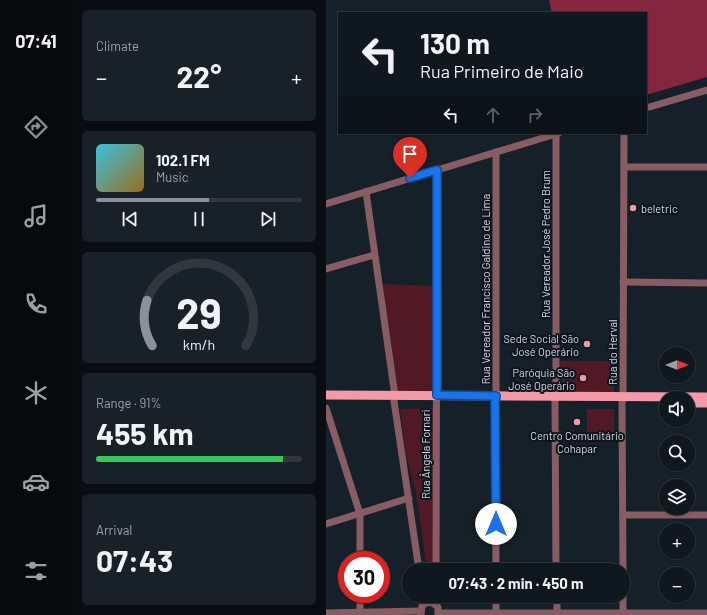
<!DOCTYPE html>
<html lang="en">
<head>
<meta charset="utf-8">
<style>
	:root { --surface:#10181f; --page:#192128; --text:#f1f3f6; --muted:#9ca0a4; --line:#30373d; --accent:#8c9099 }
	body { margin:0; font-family:Barlow,sans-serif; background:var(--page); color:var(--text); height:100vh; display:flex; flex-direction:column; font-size:15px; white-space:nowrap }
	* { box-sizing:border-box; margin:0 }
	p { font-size:13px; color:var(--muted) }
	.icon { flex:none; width:22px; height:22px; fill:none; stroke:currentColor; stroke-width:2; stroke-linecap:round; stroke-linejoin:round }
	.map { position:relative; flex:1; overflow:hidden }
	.sheet { display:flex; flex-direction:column; gap:10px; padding:10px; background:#090d11; width:254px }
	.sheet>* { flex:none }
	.banner { position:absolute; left:12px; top:12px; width:309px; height:122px; border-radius:0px; box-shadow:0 1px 3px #0004,0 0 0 1px var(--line); background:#10181f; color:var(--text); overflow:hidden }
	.needle { width:26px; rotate:90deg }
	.buttons { position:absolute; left:333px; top:347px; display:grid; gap:8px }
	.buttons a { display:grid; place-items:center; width:36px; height:36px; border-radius:50%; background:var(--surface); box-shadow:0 1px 3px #0004,0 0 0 1px var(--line); font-size:20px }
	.speed { position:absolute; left:12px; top:551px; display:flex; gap:8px; font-size:20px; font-weight:700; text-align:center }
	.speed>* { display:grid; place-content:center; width:52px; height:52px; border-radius:50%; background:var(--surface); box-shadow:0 1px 3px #0004,0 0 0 1px var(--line); line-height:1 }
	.speed .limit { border:6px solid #d22; background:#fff; color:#111 }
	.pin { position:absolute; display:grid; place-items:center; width:34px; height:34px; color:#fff; margin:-41px -17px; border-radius:50% 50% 50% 0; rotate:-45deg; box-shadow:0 0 4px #0007 }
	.pin .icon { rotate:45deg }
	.me { position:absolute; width:44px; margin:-22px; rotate:0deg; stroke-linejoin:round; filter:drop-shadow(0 0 3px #0008) }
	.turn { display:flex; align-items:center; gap:14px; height:84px; padding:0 16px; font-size:18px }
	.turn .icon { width:52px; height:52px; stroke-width:2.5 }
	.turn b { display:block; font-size:28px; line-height:34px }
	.lanes { display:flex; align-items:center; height:38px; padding:0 16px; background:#0003; justify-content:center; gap:20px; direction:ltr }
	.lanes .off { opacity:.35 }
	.big { font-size:30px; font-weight:700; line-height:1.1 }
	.sheet .card { flex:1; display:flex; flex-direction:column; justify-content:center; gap:6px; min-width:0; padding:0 14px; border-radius:6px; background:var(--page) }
	.sheet .dial { align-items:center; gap:0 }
	.dial svg { height:104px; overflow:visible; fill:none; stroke:var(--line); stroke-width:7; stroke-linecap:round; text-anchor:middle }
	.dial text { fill:var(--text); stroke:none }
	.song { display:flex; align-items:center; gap:12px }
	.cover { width:48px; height:48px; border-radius:6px; background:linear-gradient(135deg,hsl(190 70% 55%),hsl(40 70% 35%)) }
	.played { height:4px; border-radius:2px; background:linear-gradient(90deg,var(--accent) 55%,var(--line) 55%) }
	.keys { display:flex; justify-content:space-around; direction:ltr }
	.heat { display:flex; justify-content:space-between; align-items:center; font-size:22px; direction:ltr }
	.charge { height:6px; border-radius:3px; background:linear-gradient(90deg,#34c759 91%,var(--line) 0) }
	.trip { position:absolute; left:76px; top:563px; width:228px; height:40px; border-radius:20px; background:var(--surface); box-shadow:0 1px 3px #0004,0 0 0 1px var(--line); font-weight:700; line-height:40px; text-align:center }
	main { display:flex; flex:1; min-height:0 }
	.menu { display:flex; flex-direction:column; width:72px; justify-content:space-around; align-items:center; background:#060a0c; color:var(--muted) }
	.menu .icon { width:28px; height:28px }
	.menu .current { color:var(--accent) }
	.menu b { font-size:18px; color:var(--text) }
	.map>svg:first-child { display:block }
	.green { fill:#501925 }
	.forest { fill:#85263e }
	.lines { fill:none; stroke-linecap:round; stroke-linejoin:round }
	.minor { stroke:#885c63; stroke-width:7 }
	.major { stroke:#f499a7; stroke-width:9 }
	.route-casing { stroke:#114b97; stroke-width:10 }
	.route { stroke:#1a73e8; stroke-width:7 }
	.poi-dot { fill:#f39aa8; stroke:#0d161f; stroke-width:1.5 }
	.labels { text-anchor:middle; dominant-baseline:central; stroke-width:4; stroke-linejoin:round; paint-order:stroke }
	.poi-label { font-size:11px; fill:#d3dae0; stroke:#0d161f; text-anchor:end }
	.street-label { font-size:11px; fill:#d3dae0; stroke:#0d161f }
</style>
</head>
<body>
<main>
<nav class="menu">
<b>07:41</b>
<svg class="icon current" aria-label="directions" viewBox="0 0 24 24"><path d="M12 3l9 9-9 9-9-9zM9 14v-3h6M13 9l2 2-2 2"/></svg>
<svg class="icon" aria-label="music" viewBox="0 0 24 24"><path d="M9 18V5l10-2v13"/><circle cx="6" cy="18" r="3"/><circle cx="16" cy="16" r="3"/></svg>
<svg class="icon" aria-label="phone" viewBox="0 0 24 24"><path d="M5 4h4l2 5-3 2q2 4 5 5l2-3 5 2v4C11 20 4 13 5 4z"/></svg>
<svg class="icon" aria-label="climate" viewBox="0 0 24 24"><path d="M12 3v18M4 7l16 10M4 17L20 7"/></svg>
<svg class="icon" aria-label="car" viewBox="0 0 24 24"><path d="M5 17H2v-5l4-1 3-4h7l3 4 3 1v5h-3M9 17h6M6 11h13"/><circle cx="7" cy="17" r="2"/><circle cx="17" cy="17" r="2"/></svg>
<svg class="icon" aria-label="filters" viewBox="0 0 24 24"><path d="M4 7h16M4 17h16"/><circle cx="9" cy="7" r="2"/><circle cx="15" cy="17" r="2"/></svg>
</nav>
<section class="sheet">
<div class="card"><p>Climate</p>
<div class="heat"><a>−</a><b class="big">22°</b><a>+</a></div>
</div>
<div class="card">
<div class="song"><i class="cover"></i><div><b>102.1 FM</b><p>Music</p></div></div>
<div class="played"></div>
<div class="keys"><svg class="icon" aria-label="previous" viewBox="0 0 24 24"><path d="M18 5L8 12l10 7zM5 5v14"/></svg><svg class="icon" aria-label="pause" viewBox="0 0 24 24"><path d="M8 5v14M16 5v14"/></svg><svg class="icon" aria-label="next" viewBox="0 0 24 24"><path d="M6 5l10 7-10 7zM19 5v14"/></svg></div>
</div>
<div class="card dial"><svg viewBox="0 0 100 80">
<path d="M14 69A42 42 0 1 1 86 69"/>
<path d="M14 69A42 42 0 0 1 10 34" stroke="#8c9099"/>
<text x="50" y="56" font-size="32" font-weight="700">29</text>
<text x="50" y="72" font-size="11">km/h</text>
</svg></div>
<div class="card"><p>Range · 91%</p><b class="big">455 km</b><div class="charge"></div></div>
<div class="card"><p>Arrival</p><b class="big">07:43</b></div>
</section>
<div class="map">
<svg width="381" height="615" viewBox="0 0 381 615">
	<rect width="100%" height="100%" fill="#162029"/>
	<g class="green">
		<polygon points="57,284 107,286 107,393 72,392"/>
		<rect x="234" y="361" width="54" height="31"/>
		<polygon points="108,408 109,570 101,570 90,492 80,454 74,409"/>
		<rect x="261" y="409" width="27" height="24"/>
	</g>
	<polygon class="forest" points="223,0 381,0 381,77 320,95 320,13 226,13"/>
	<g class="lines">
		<g class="minor">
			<polyline points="320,108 381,90"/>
			<polyline points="230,134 230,397 229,402 230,570"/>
			<polyline points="298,167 381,167"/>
			<polyline points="40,192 69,396 68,401 93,570"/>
			<polyline points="0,204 233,133"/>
			<polyline points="0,269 48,255"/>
			<polyline points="297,282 381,283"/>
			<polyline points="0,408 34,514 34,560"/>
			<polyline points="297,515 381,515"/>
			<polyline points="0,524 83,498"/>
			<polyline points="110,570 111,170"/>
			<polyline points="170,570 169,402 170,396 170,152"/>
			<polyline points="297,570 296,403 297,398 298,133"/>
			<polyline points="34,594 34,615"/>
			<polyline points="110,596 110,605"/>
			<polyline points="170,596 170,615"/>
			<polyline points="231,596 231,615"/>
			<polyline points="0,613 95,611"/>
			<polyline points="113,613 381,613"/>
			<polyline points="95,614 96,606 100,603 105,602 112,607 112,615"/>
			<polyline points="297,615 297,596"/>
		</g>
		<g class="major">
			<polyline points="0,395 381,397"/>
			<polyline points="362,403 381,403"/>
		</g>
	</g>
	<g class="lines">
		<g class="route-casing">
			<polyline id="route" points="84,178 111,170 111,395 170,396 169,402 170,524"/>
		</g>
		<use href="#route" class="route"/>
	</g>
	<g class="poi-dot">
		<circle cx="307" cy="208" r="4"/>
		<circle cx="261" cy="344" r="4"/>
		<circle cx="257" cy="378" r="4"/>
		<circle cx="251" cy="422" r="4"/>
	</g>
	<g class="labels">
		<g class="poi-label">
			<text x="315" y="208" text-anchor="start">beletric</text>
			<text x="253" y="338">Sede Social São<tspan x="253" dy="13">José Operário</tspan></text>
			<text x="249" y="372">Paróquia São<tspan x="249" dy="13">José Operário</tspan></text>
			<text x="251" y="435" text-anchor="middle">Centro Comunitário<tspan x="251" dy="13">Cohapar</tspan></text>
		</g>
		<g class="street-label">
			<text transform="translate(219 244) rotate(-90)">Rua Vereador José Pedro Brum</text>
			<text transform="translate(159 289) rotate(-90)">Rua Vereador Francisco Galdino de Lima</text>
			<text transform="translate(286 352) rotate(-90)">Rua do Herval</text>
			<text transform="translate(99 454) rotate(-90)">Rua Ângela Fornari</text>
		</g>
	</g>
</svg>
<div class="buttons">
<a><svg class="needle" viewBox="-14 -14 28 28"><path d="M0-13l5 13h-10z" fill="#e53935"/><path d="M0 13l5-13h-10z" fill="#9ca0a4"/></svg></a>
<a><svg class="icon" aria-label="sound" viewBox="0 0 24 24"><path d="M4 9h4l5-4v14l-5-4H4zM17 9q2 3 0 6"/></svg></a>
<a><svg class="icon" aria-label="search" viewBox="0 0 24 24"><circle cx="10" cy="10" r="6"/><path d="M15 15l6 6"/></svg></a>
<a><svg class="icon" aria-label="layers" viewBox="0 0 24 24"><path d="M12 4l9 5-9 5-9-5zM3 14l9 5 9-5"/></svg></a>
<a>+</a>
<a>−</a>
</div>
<div class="speed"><div class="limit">30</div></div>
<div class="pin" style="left:84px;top:178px;background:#d93025"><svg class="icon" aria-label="arrive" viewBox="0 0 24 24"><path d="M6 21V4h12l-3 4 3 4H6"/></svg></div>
<svg class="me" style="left:170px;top:524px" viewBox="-20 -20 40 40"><circle r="19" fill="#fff"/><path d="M0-13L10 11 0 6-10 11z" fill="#1a73e8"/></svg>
<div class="trip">07:43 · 2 min · 450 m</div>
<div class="banner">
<div class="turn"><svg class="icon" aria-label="left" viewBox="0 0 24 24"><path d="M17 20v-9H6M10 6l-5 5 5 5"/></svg><div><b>130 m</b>Rua Primeiro de Maio</div></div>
<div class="lanes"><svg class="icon" aria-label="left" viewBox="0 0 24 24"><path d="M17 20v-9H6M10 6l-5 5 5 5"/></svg><svg class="icon off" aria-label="ahead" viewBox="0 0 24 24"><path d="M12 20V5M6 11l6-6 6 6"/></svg><svg class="icon off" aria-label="right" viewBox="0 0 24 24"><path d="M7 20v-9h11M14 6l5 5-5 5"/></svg></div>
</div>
</div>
</main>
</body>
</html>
